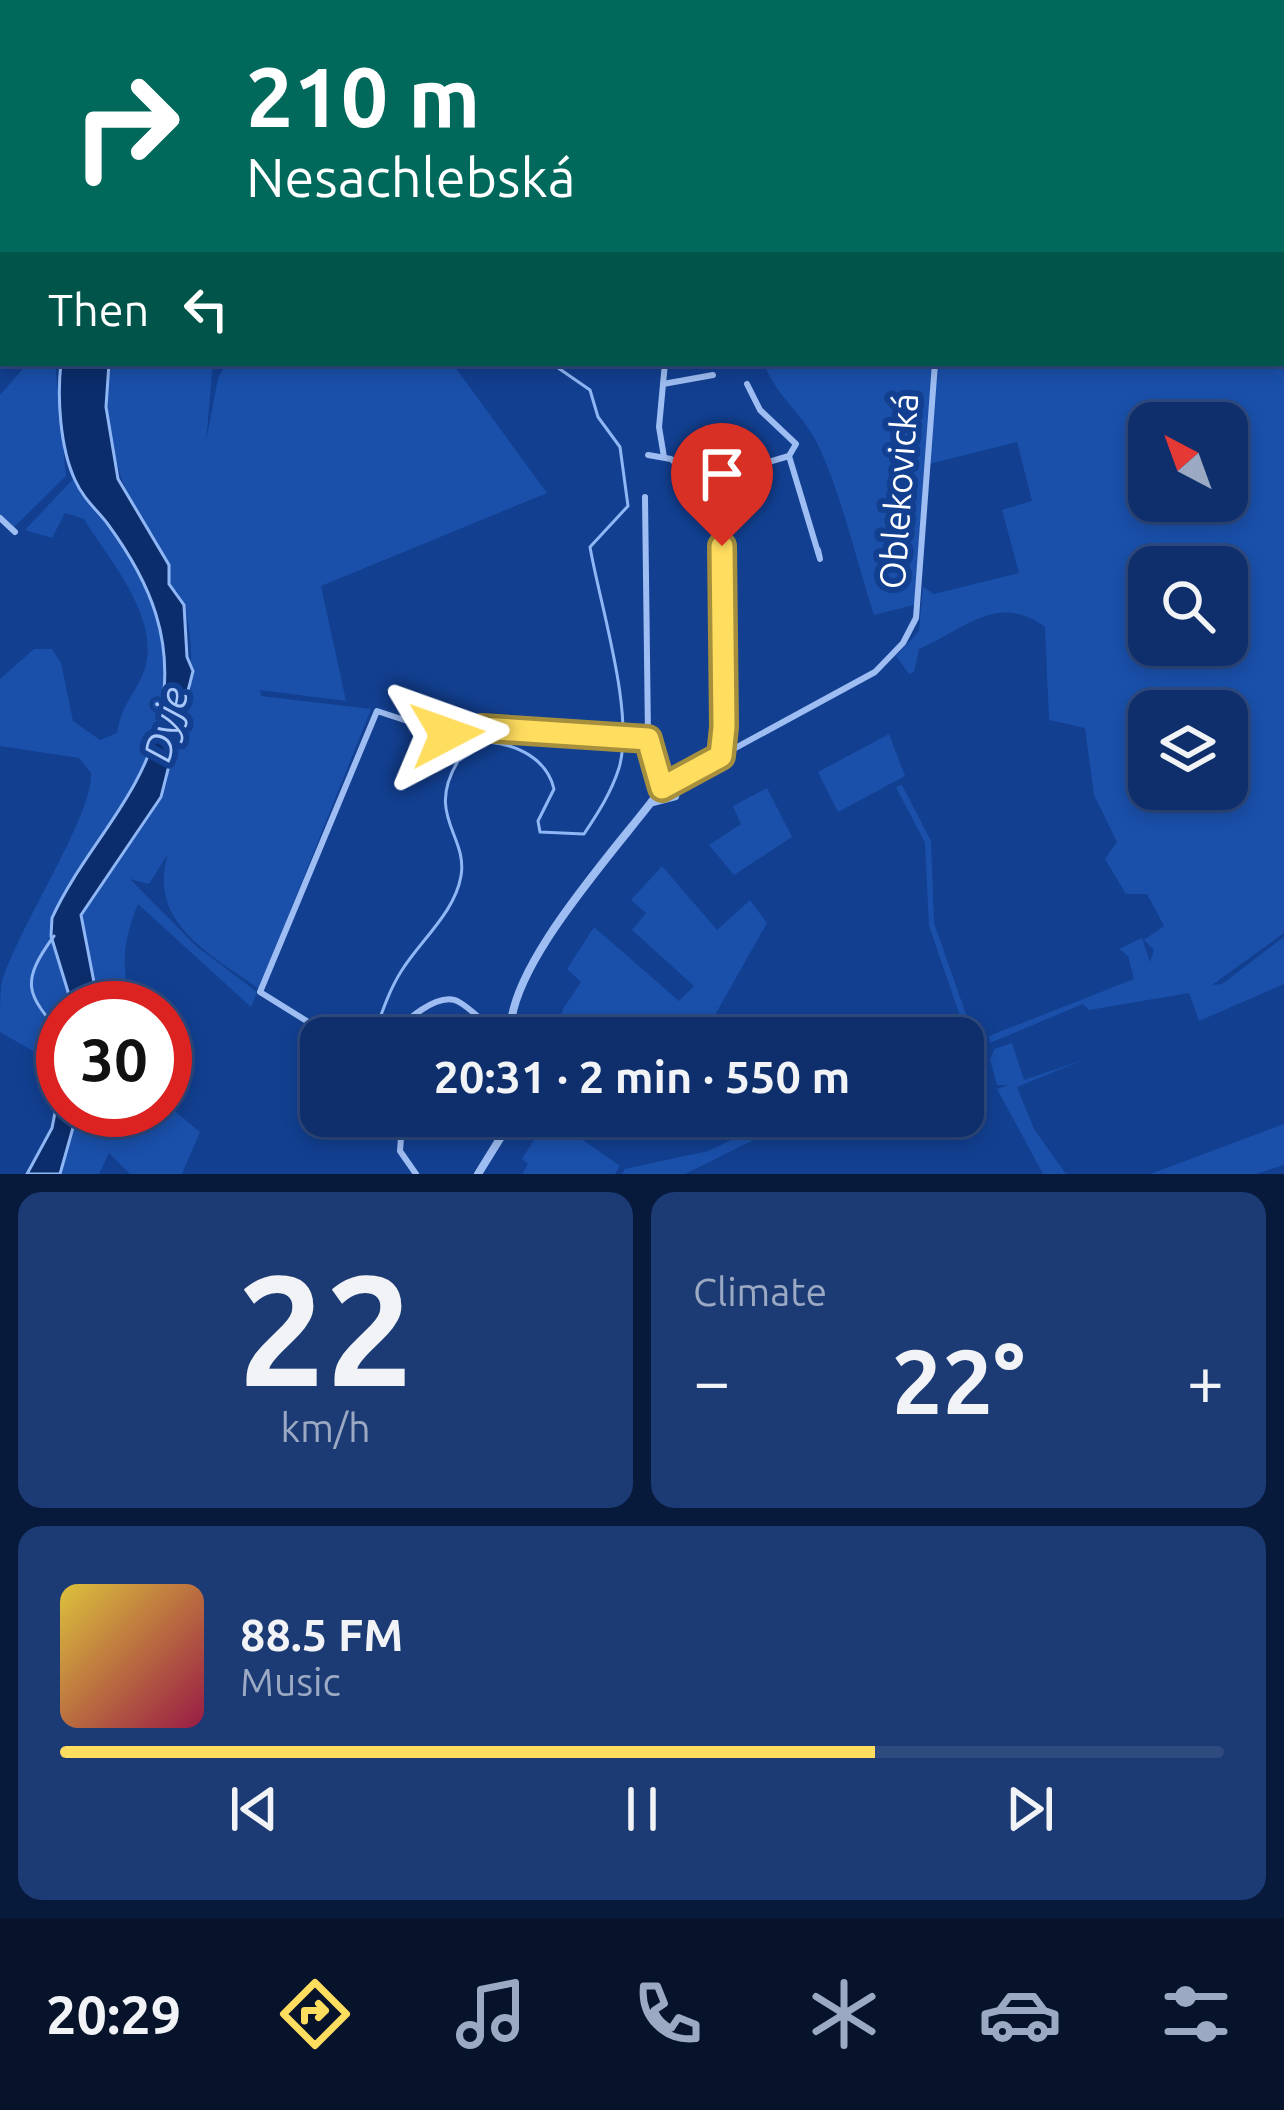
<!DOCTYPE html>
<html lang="en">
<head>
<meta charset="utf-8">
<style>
	:root { --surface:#0e2f6c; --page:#1c3b74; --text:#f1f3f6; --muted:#9ba9c2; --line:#2e4a7f; --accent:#ffdd5f }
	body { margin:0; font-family:Ubuntu,sans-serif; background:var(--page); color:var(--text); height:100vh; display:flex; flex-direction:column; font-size:45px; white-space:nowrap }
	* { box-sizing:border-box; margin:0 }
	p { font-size:39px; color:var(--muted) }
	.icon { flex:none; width:66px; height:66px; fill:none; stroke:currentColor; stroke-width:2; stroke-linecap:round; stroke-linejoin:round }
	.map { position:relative; height:1174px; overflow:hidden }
	.side { display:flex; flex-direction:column; gap:18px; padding:18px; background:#081a3b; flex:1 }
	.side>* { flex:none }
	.hud { position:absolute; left:0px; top:0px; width:1284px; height:366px; box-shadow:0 6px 18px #0003,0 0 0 3px var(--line); background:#00695c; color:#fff; overflow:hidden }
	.needle { width:78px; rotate:319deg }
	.fabs { position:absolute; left:1128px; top:402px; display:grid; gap:24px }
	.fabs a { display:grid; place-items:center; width:120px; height:120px; border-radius:24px; background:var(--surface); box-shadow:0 6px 18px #0003,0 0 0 3px var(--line); font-size:60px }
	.speed { position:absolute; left:36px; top:981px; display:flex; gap:24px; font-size:60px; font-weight:700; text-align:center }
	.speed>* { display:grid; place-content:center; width:156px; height:156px; border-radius:50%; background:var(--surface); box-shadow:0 6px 18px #0003,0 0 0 3px var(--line); line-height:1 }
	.speed .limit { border:18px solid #d22; background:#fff; color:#111 }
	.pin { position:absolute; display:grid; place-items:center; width:102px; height:102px; color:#fff; margin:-123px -51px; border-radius:50% 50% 50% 0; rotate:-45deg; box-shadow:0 0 12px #0007 }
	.pin .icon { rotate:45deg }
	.me { position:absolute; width:132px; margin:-66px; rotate:86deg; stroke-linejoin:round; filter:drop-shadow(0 0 9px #0008) }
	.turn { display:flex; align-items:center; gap:42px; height:252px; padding:0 48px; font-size:54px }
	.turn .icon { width:156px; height:156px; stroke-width:2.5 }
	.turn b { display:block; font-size:84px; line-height:102px }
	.then { display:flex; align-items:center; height:114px; padding:0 48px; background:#0003; gap:24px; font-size:45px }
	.big { font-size:90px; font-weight:700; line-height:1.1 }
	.side .tile { flex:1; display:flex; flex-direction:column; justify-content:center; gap:18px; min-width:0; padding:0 42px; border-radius:24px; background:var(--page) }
	.side .dial { align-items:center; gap:0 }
	.dial b { font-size:156px; line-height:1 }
	.song { display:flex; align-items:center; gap:36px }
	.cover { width:144px; height:144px; border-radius:18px; background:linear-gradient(135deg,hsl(50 70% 55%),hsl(340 70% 35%)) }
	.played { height:12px; border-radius:6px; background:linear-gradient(90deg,var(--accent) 70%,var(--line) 70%) }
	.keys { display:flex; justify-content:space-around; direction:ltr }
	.heat { display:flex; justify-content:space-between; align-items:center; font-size:66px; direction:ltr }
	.side .tiles { flex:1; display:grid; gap:18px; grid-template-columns:1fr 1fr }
	.tile:last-child { grid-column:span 2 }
	.trip { position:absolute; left:300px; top:1017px; width:684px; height:120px; border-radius:24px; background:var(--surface); box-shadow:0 6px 18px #0003,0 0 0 3px var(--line); font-weight:700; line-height:120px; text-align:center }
	.menu { display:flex; height:192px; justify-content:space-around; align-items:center; background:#06132b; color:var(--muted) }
	.menu .icon { width:84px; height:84px }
	.menu .active { color:var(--accent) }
	.menu b { font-size:54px; color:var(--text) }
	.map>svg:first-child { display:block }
	.green { fill:#1a50aa; fill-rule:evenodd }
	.water { fill:#0b2d6c; stroke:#90b7f5; stroke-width:3 }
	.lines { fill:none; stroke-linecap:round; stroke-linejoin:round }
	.stream { stroke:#90b7f5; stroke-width:3 }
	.minor { stroke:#9ebdf2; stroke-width:6 }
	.tertiary { stroke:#9ebdf2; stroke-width:8 }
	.route-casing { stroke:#a6903e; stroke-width:30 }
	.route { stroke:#ffdd5f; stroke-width:21 }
	.labels { text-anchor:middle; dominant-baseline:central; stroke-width:12; stroke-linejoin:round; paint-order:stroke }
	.street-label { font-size:36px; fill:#fff; stroke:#123f90 }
	.water-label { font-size:39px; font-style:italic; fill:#aac8f9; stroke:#123f90 }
</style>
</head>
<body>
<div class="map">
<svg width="1284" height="1174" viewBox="0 0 1284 1174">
	<rect width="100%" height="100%" fill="#123f90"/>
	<g class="green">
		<path d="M1284,66V933L1212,985L1222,984L1284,937V984L1199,1021L1189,993L1089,1010L1083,1004L990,1043L989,1036L1134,979L1128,956L1119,949L1142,938L1150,962L1154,950L1144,940L1164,926L1147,894H1126L1105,859L1117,842L1094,795L1085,728L1049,720L1045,627C996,592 966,629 919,649L914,672L909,674L896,656L919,631L923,587L934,594L1019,573L1002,510L1032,501L1017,442L925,465L914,605L874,615C856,560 843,499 819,447C803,413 779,400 763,363H1281ZM1149,423H1227V501H1149ZM1149,567H1227V645H1149ZM1149,711H1227V789H1149Z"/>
		<polygon points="28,363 55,363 66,476 14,527 0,515 0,395"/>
		<path d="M142,363H213L206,442L218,378L227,363H452L547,493L321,586L346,701L260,690L261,696L371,709L259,989C210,954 147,923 168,854L149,884L130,879L196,946L257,992L251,1007L138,904C123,941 119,970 135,1008H99L81,915L161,797L184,699L191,691C191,664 193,627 182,602C179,593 171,587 167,579C130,498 104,464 107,370Z"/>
		<path d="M74,478C102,522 147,563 160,616C175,681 156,754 124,810C103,847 48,891 51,936C52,952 68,987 73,1006L63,1008V1049L33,1051L0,1032C0,1018 0,999 1,985C15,932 94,815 91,773L79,758L0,746V679L34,649H52L61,663L73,721L100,740L117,733C123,702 132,699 143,674C164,621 109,560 84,519L65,513L52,538L25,530Z"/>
		<polygon points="889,734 905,776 838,812 818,772"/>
		<polygon points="902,785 931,841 934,923 975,1040 976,1049 963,1060 969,1042 929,926 925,843 896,787"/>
		<polygon points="767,788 792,837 734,875 709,845 741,824 733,806"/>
		<polygon points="662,866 717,930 750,900 767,923 702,1038 554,1038 563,1009 581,982 567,969 594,927 679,1001 694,986 632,930 646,913 631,900"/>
		<polygon points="1012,1043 1024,1080 1083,1060 1017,1087 1034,1129 1066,1174 1043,1174 997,1089 1008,1085 997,1085 990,1060 994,1049"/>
		<polygon points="165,1103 200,1132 182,1174 130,1174 109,1153 99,1174 60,1174 78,1110 165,1110"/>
		<polygon points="549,1116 620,1166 615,1174 522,1174 528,1164 522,1159"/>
		<polygon points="781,1116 802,1116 685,1174 622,1174 625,1169 708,1151"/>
		<polygon points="1284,1124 1284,1165 1256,1174 1150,1174"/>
	</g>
	<g class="water">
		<path d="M61,363H109L106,407L118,479L169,565V584L184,605L187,657L193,671L161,797L81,915L99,1008H73L51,936L52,918C84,848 143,797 160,718C176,642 151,583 107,523C95,508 83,498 75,480C60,448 57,397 61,363Z"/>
		<polygon points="63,1072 63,1110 78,1110 60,1174 27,1174 52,1128"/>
	</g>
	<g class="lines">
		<g class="stream">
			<polyline points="623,3 624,0"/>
			<polyline points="0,337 3,337"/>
			<path d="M54,936C18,985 28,995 63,1036"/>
			<path d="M373,1038C381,1015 389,990 402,970C421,940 455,912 461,876C468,835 425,816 458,761L489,742C518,745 547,759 554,789L538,821L540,832L584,834C598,813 611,793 619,768C635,714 600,605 590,547L628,506L620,447L598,417L590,390L551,363"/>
		</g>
		<g class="minor">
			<polyline points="991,3 991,0"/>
			<polyline points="0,236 3,240"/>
			<polyline points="0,252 3,248"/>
			<polyline points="663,384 713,375"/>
			<polyline points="747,384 760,410 796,444 789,456"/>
			<path d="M648,455L671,459L681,468C747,553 721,658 721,756"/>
			<polyline points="664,457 659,427 665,363"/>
			<polyline points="699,495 714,478 789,456 820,559 818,550"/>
			<polyline points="645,497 648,736 662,788 875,672 903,643 916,618 935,363"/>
			<polyline points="0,518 15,532"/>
			<polyline points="653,803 676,797 679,780"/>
			<polyline points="334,1038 260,992 377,711 447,734 482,728 648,739"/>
			<path d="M392,1038C401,1023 439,990 459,1002C475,1011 488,1029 507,1038"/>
			<polyline points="416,1174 400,1151 401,1137 416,1116"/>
		</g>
		<g class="tertiary">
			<path d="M511,1038C502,970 623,842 662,788"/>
			<polyline points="478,1174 514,1116"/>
		</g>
	</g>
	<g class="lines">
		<g class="route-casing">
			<polyline id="route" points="447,734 482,728 648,739 662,788 721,756 724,727 722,546"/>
		</g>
		<use href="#route" class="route"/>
	</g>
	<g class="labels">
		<g class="street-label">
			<text transform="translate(898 491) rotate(-86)">Oblekovická</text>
		</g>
		<g class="water-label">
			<text transform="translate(165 724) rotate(-75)">Dyje</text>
		</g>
	</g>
</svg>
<div class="fabs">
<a><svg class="needle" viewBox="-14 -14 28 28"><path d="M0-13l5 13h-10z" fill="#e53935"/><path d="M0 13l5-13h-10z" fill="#9ba9c2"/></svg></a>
<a><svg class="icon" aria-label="search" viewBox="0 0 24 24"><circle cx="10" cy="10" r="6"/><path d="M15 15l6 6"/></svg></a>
<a><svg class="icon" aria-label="layers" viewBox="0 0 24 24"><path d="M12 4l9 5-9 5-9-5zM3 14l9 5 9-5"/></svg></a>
</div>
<div class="speed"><div class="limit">30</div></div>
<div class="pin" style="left:722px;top:546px;background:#d93025"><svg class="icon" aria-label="arrive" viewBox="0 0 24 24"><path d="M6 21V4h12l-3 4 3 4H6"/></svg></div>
<svg class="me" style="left:447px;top:734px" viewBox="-20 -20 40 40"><path d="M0-17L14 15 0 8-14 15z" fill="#ffdd5f" stroke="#fff" stroke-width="4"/></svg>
<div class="trip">20:31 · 2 min · 550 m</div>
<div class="hud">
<div class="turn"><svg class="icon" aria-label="right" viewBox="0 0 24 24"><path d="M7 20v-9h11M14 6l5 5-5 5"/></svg><div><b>210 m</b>Nesachlebská</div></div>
<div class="then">Then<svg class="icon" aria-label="left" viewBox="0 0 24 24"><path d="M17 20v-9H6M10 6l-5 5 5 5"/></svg></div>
</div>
</div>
<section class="side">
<div class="tiles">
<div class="tile dial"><b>22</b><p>km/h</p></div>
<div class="tile"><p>Climate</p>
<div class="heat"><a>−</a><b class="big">22°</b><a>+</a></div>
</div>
<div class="tile">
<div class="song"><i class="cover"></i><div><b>88.5 FM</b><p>Music</p></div></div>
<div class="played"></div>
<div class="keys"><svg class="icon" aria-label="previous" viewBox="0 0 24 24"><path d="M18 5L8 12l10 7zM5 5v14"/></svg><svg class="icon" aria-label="pause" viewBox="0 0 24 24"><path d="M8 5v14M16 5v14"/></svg><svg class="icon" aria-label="next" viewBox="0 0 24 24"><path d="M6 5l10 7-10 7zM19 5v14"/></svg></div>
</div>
</div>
</section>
<nav class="menu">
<b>20:29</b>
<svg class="icon active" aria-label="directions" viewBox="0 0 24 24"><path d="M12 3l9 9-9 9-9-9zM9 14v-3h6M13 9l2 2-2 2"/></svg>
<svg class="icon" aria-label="music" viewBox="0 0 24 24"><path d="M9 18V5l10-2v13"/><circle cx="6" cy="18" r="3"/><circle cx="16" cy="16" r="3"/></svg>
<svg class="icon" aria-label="phone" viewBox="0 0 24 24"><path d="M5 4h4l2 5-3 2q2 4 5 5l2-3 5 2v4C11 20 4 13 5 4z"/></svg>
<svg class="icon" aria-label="climate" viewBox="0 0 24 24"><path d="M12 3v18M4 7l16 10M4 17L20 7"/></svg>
<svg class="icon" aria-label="car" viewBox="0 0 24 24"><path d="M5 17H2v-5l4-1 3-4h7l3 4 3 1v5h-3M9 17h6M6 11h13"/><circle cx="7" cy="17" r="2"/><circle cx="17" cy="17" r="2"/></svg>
<svg class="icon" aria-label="filters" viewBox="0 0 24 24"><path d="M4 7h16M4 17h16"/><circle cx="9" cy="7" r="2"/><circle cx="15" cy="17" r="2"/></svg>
</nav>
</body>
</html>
